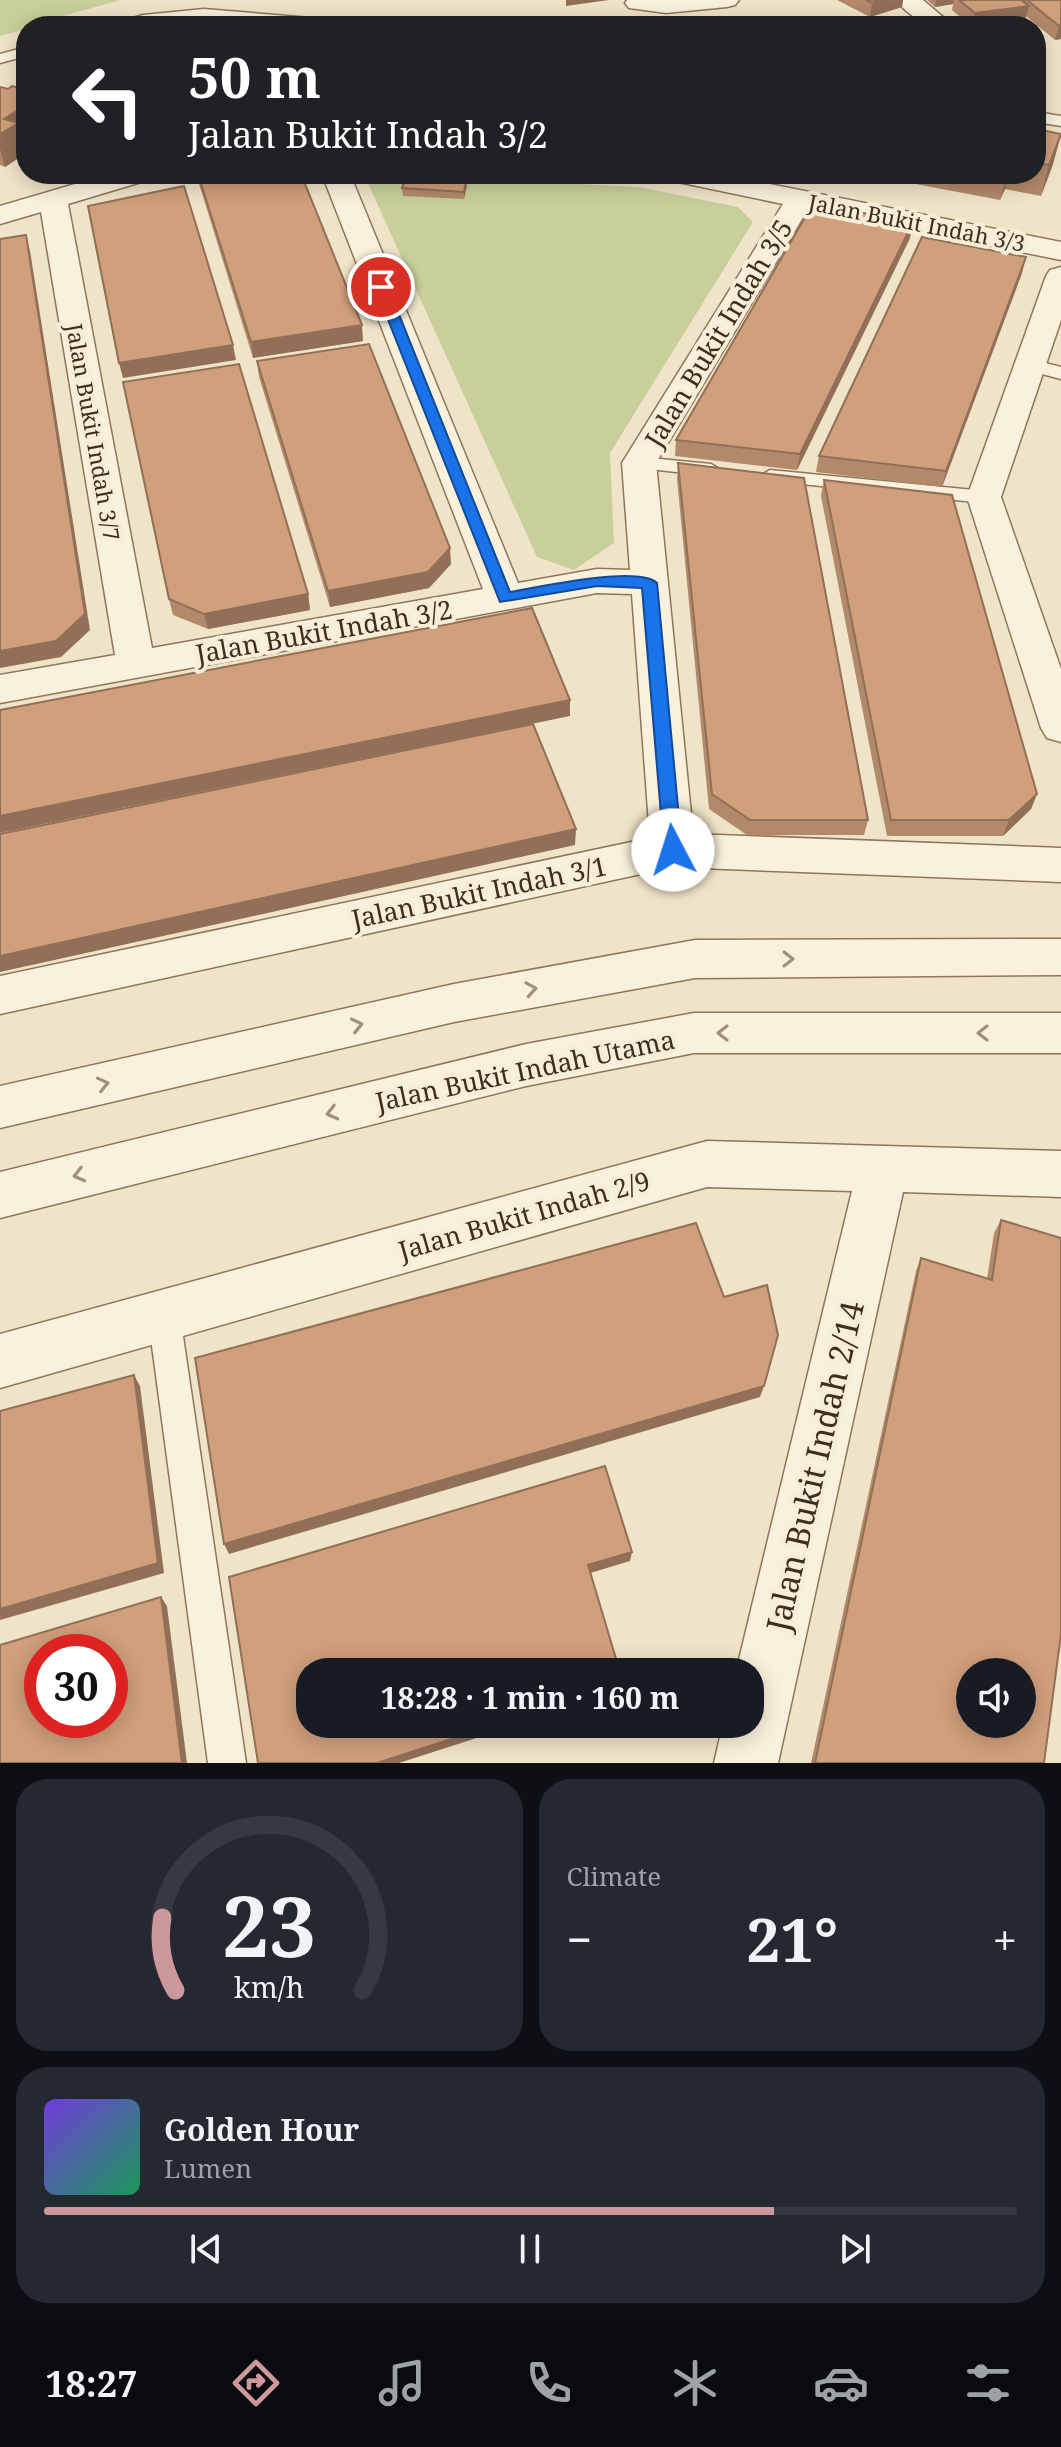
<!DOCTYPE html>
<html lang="en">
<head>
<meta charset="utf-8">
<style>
	:root { --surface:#171b24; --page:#242831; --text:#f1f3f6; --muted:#9ea1a6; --line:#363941; --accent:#cc989b }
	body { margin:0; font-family:"Noto Serif",serif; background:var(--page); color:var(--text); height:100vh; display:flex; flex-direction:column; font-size:30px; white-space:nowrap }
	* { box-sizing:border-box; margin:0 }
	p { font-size:26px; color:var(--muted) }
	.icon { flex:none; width:44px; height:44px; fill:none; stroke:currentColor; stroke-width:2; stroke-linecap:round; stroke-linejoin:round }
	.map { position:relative; height:1763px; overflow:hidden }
	.panel { display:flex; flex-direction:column; gap:16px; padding:16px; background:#0d0f14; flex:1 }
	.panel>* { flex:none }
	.guide { position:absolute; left:16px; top:16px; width:1030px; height:168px; border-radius:32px; box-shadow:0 4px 20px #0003; background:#202124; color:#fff; overflow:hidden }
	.controls { position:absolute; left:956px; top:1658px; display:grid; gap:16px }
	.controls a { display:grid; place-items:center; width:80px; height:80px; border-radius:50%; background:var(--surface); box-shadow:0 4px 20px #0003; font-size:40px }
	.speed { position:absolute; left:24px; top:1634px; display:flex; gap:16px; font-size:40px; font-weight:700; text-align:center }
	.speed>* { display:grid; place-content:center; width:104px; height:104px; border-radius:50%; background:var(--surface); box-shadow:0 4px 20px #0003; line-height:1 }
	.speed .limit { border:12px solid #d22; background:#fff; color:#111 }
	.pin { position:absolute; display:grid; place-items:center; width:68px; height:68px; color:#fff; margin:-34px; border:4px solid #fff; border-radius:50%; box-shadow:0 2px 8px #0007 }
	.me { position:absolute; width:88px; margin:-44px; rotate:355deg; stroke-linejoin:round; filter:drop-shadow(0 0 6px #0008) }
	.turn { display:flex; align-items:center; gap:28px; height:168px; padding:0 40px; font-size:36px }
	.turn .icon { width:104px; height:104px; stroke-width:2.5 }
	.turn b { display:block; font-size:56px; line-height:68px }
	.big { font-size:60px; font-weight:700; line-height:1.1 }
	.panel .card { flex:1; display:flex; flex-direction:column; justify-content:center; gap:12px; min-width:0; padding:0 28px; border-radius:32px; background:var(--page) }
	.panel .dial { align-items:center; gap:0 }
	.dial svg { height:208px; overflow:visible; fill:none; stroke:var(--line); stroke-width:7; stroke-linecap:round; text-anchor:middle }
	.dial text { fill:var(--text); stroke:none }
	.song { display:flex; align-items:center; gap:24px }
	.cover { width:96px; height:96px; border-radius:12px; background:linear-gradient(135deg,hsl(260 70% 55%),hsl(150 70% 35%)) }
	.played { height:8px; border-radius:4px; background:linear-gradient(90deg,var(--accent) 75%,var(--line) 75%) }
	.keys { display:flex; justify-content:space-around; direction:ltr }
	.heat { display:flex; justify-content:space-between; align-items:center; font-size:44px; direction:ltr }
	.panel .tiles { flex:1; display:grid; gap:16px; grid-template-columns:1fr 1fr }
	.card:last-child { grid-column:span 2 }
	.trip { position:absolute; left:296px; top:1658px; width:468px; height:80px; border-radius:32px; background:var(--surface); box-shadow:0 4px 20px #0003; font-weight:700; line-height:80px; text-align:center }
	.dock { display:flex; height:128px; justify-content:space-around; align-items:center; background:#090b0e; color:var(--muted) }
	.dock .icon { width:56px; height:56px }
	.dock .selected { color:var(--accent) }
	.dock b { font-size:36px; color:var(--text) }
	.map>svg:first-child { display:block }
	.green { fill:#c9cf9b }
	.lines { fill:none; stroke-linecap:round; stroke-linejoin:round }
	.service-casing { stroke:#8d765c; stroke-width:3 }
	.minor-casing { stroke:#8d765c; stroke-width:3 }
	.tertiary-casing { stroke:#8d765c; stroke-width:3 }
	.service { fill:#faf1dc; fill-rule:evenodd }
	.minor { fill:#faf1dc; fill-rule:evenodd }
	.tertiary { fill:#faf1dc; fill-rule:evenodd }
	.wall { fill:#b3896b }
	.shaded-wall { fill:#926f57 }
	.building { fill:#d09f7c; stroke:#926f57; stroke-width:2; fill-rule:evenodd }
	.oneway { stroke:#9c907e }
	.route { fill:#1a73e8; stroke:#114b97; stroke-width:2 }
	.labels { text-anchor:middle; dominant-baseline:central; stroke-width:8; stroke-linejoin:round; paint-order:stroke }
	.far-street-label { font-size:22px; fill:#3d2e20; stroke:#f7eed8 }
	.street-label { font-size:26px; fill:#3d2e20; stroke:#f7eed8 }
	.near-street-label { font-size:32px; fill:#3d2e20; stroke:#f7eed8 }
</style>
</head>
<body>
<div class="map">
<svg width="1061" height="1763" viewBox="0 0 1061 1763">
	<rect width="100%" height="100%" fill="#f0e4c8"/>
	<g class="green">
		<polygon points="0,0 121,0 26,26 26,29 0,36"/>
		<polygon points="381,174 639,187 738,207 753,222 610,453 614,543 574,570 537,557 367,181"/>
	</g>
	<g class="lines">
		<g class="service-casing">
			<g id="service">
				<polygon points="204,9 360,22 367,26 317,26 204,18 105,26 143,15"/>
				<polygon points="26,47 26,56 0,63 0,54"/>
				<polygon points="1036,112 1061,116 1061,126 1036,122"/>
				<polygon points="1030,359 1061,367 1061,379 1023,369 1021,365 1023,361"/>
				<polygon points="639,457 711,464 721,470 711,476 632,467 629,463 632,459"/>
				<polygon points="770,470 984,491 994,497 984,503 763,480 760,476"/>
				<polygon points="164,1301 175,1305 180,1316 246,1763 208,1763 148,1316 153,1305"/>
			</g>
		</g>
		<g class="minor-casing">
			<g id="minor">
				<polygon points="627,0 739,0 735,5 727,7 666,13 629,8 625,3"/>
				<path d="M896,0H923L943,17L939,22C923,26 906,13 896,0Z"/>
				<polygon points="109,174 152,174 148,180 68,204 152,648 483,589 322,174 350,174 518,583 597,569 630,570 622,463 783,204 678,182 668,180 664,174 719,174 1061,242 1061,260 808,209 656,463 693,834 1061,848 1061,882 673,867 0,1014 0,976 650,838 632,594 597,593 0,703 0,675 115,655 41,212 0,224 0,206"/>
				<polygon points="1061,267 1061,320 1001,497 1061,669 1061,742 1047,738 1041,728 967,497 1046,276 1050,270"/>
				<polygon points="707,1141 1061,1151 1061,1197 903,1192 778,1763 714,1763 723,1724 750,1724 750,1672 736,1672 852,1191 707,1187 0,1388 0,1334"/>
			</g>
		</g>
		<g class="tertiary-casing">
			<g id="tertiary">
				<polygon points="1061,939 1061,975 695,978 454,1022 0,1128 0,1086 454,984 695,940"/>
				<polygon points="694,1013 1061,1013 1061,1053 694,1053 526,1086 0,1218 0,1172 526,1044"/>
			</g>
		</g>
		<use href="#service" class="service"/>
		<use href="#minor" class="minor"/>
		<use href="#tertiary" class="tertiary"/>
	</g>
	<g class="wall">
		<polygon points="837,0 903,0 902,7 870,17"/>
		<polygon points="927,0 1061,0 1061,39 1055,40 1026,16 1025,20 982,26 971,26 952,10 953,4 935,7"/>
		<polygon points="0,87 8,89 26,90 26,140 24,141 26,153 5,167 0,165"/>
		<polygon points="1036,129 1053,164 1041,196 1005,189 1000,200 863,174 1036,174"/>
		<polygon points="196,174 301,174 363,341 253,358"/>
		<polygon points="467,177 467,185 464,199 403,196 402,188"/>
		<polygon points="910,238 797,470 675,456 676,440"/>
		<polygon points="1022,273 942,487 816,472 819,456"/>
		<polygon points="257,361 451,564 429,588 330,607 259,377"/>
		<polygon points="678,463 868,820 864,835 747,835 709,809 677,479"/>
		<polygon points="824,480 1037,794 1031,809 1003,836 887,836 821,496"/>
		<polygon points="308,594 310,610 208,629 173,615 169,599"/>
		<polygon points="1001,1220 1044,1763 811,1763 916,1271 921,1258 987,1279 994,1233"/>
	</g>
	<g class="shaded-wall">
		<polygon points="566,0 609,0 566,6"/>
		<polygon points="883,0 903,0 902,7 870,17 872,3"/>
		<polygon points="936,0 954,0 953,4 935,7"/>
		<polygon points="1022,0 1026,0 1025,7 1029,6 1025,20 982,26 972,26 975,13 1021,7"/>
		<polygon points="1061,25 1061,39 1055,40 1059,26"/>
		<polygon points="20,109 26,134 26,140 24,141 26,153 5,167 0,149 0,134 4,119"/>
		<polygon points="1061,135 1053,164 1041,196 1049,165"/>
		<polygon points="1007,174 1009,174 1005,189 1000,200"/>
		<polygon points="467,177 467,185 464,199 464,192"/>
		<polygon points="913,222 910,238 797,470 800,454"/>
		<polygon points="26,235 30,251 90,630 61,657 0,668 0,651"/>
		<polygon points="1026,257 1022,273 942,487 946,471"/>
		<polygon points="362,325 363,341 253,358 251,342"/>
		<polygon points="233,345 236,360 123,378 119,363"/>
		<polygon points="450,548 451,564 429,588 330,607 328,591"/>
		<polygon points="308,594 310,610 208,629 204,614"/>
		<polygon points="570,700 570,716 0,833 0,816"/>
		<polygon points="1037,794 1031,809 1003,836 1009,820"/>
		<polygon points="576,829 575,845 0,972 0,956"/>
		<polygon points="134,1375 140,1386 164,1573 0,1620 0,1609"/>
		<polygon points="764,1386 760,1397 229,1554 224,1544"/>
		<polygon points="632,1552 630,1561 587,1574 588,1565"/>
		<polygon points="161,1597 167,1606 187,1763 182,1763"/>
		<polygon points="498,1724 520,1724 399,1763 377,1763"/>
	</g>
	<g class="building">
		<polygon points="866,0 883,0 872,3"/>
		<polygon points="959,0 1021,0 1029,6 975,13"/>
		<polygon points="1027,0 1061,0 1061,25 1059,26"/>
		<polygon points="893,20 938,25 938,26 892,26"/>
		<polygon points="12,86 26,90 26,111 20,109 4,119 19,123 0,134 0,87 8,89"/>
		<polygon points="1036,129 1061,134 1049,165 1036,163"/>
		<polygon points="198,174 301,174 362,325 251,342"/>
		<polygon points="407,174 408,174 467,177 464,192 402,188"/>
		<polygon points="184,186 233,345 119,363 88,206"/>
		<polygon points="836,208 913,222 800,454 676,440 807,214"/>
		<polygon points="26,235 85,614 56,641 0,651 0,239"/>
		<polygon points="922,237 1026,257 946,471 819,456"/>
		<polygon points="369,344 450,548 428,572 328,591 257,361"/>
		<polygon points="239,364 308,594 204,614 169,599 123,382"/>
		<polygon points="678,463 804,478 868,820 750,820 712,794"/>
		<polygon points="824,480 952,495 1037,794 1009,820 891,820"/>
		<polygon points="532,608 570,700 0,816 0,710"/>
		<polygon points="533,724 576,829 0,956 0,834"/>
		<path d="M1001,1220L1061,1238V1634L1044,1763H815L921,1258L992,1280ZM970,1672H1022V1724H970Z"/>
		<polygon points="696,1223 724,1297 767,1285 778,1335 764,1386 224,1544 195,1358"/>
		<polygon points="134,1375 158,1563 0,1609 0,1411"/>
		<polygon points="605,1466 632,1552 588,1565 620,1672 310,1672 310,1724 498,1724 377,1763 258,1763 229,1577"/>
		<path d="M161,1597L182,1763H0V1645ZM42,1652H110V1720H42Z"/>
	</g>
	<defs><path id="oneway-chevron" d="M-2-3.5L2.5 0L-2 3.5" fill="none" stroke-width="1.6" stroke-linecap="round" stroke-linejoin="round" transform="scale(2)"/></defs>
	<g class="oneway">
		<use href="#oneway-chevron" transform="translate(788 959)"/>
		<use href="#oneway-chevron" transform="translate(531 989) rotate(-10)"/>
		<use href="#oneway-chevron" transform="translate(357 1025) rotate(-13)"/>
		<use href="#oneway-chevron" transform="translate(723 1033) rotate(180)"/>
		<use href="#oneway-chevron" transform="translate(983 1033) rotate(180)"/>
		<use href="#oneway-chevron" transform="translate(103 1084) rotate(-13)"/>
		<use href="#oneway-chevron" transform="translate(332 1113) rotate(166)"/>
		<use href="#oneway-chevron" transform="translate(79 1175) rotate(166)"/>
	</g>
	<path class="route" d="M381,283L388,287L510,592C538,587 638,565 657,583L682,850L679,855H666L664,850L642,588L597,586L500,602L375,287Z"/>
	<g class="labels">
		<g class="far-street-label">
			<text transform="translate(917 222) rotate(11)">Jalan Bukit Indah 3/3</text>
			<text transform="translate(94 432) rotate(80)">Jalan Bukit Indah 3/7</text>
		</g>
		<g class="street-label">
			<text transform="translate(718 333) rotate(-59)">Jalan Bukit Indah 3/5</text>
			<text transform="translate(324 631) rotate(-10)">Jalan Bukit Indah 3/2</text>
			<text transform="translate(479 892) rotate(-12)">Jalan Bukit Indah 3/1</text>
			<text transform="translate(525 1070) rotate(-12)">Jalan Bukit Indah Utama</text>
			<text transform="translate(524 1215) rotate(-16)">Jalan Bukit Indah 2/9</text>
		</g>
		<g class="near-street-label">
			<text transform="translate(814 1466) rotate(-77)">Jalan Bukit Indah 2/14</text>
		</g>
	</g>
</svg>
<div class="controls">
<a><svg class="icon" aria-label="sound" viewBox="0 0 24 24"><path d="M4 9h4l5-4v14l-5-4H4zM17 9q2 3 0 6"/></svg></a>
</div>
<div class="speed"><div class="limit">30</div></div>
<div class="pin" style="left:381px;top:287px;background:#d93025"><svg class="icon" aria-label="arrive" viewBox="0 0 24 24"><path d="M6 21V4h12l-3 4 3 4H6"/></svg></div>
<svg class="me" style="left:673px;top:850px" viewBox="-20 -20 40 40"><circle r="19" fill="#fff"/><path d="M0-13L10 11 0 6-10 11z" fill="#1a73e8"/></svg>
<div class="trip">18:28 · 1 min · 160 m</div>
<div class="guide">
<div class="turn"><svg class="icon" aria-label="left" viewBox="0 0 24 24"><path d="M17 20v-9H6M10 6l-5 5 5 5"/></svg><div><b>50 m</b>Jalan Bukit Indah 3/2</div></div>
</div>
</div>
<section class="panel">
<div class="tiles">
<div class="card dial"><svg viewBox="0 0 100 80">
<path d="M14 69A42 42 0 1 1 86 69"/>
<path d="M14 69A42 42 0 0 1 9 41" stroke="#cc989b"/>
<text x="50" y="56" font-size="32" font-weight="700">23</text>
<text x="50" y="72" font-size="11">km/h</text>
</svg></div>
<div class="card"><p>Climate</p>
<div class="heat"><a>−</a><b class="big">21°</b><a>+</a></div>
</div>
<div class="card">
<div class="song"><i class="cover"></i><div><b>Golden Hour</b><p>Lumen</p></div></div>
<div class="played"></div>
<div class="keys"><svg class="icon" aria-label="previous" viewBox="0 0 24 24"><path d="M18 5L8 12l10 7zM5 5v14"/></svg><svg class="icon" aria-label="pause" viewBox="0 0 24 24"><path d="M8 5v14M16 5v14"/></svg><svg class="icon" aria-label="next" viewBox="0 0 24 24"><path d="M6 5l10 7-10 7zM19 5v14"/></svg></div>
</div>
</div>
</section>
<nav class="dock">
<b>18:27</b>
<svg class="icon selected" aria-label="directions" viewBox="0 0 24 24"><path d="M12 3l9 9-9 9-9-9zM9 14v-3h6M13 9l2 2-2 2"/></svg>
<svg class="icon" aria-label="music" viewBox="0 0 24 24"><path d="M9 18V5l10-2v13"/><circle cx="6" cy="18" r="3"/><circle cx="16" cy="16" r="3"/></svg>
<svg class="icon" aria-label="phone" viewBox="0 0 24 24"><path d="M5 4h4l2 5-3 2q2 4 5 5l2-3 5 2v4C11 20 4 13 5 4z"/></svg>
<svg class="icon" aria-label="climate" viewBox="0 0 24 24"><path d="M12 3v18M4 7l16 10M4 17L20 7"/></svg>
<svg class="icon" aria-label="car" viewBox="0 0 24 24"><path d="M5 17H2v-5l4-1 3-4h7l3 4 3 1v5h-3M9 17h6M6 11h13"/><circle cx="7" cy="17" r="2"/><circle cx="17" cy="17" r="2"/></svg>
<svg class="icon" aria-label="filters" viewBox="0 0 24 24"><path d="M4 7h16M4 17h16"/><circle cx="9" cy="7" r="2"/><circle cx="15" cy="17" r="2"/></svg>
</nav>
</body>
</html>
